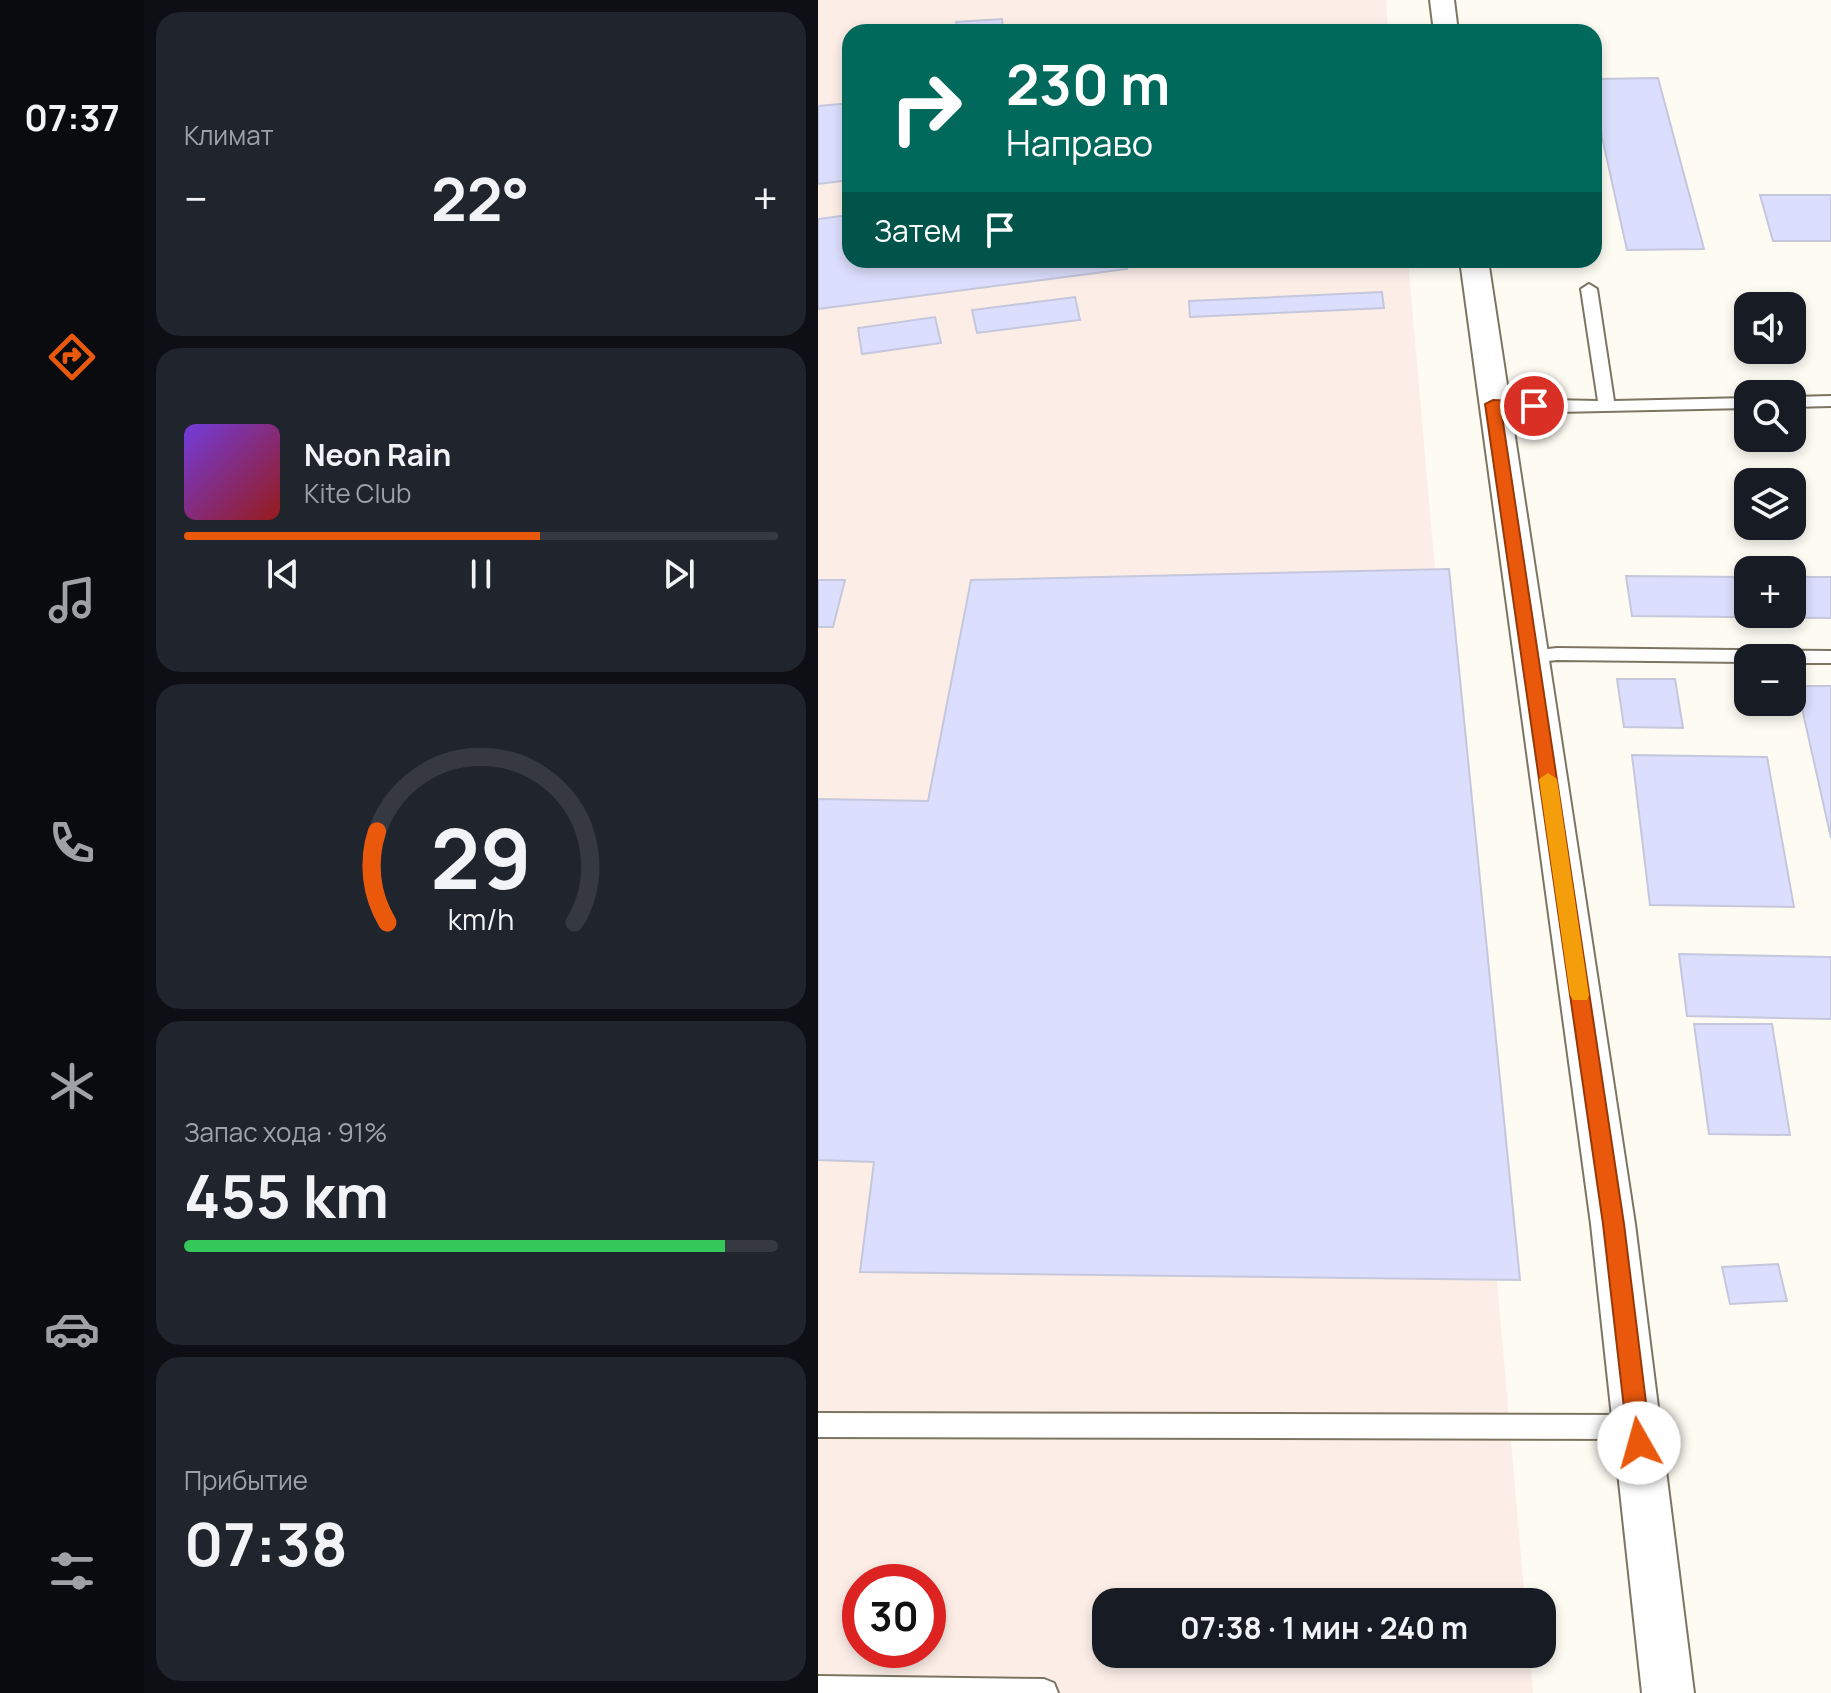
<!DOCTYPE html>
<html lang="ru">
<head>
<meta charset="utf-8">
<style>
	:root { --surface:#171b24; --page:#20242c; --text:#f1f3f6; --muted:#9ea1a6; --line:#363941; --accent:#ea580c }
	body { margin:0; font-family:Manrope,sans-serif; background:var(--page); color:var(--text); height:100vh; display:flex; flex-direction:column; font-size:30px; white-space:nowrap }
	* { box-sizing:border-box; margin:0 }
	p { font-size:26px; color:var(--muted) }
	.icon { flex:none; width:44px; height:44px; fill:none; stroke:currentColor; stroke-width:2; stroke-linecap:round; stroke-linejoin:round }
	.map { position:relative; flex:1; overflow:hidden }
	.details { display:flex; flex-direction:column; gap:12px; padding:12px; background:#0d0f14; width:674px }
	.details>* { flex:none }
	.guide { position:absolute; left:24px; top:24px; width:760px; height:244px; border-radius:24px; box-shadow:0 4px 12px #0003; background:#00695c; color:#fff; overflow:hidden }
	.tools { position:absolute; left:916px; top:292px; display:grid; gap:16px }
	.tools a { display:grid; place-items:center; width:72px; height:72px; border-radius:16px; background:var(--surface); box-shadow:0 4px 12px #0003; font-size:40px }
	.speed { position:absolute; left:24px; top:1564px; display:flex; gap:16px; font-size:40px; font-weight:700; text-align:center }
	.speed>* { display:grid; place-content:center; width:104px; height:104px; border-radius:50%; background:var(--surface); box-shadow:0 4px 12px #0003; line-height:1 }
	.speed .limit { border:12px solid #d22; background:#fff; color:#111 }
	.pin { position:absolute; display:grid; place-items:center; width:68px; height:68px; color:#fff; margin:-34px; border:4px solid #fff; border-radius:50%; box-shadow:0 2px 8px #0007 }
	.me { position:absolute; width:88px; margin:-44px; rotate:353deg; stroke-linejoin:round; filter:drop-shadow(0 0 6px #0008) }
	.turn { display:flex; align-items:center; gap:28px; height:168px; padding:0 32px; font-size:36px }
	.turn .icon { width:104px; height:104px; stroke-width:2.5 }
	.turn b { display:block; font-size:56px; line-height:68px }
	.then { display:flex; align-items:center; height:76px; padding:0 32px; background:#0003; gap:16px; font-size:30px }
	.big { font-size:60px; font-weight:700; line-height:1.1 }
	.details .widget { flex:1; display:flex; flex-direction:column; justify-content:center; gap:12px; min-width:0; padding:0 28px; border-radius:24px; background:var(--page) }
	.details .dial { align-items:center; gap:0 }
	.dial svg { height:208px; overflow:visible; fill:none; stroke:var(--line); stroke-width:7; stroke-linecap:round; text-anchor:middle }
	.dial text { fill:var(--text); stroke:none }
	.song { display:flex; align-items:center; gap:24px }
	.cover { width:96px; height:96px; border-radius:12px; background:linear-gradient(135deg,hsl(260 70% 55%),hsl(0 70% 35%)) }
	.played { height:8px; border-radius:4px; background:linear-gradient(90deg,var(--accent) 60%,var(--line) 60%) }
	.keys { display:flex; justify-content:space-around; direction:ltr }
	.heat { display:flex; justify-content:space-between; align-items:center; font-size:44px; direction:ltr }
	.charge { height:12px; border-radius:6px; background:linear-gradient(90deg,#34c759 91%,var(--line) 0) }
	.trip { position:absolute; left:274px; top:1588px; width:464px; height:80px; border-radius:24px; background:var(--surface); box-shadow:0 4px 12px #0003; font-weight:700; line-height:80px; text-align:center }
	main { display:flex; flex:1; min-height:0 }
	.menu { display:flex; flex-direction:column; width:144px; justify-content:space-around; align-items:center; background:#090b0e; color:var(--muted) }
	.menu .icon { width:56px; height:56px }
	.menu .active { color:var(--accent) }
	.menu b { font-size:36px; color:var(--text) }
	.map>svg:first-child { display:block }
	.industrial { fill:#fceee7; fill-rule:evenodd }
	.building { fill:#dbdefc; stroke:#c5c7dc; stroke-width:2 }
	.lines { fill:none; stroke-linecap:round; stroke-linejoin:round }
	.service-casing { stroke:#7c7562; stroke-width:4 }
	.minor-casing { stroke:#7c7562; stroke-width:4 }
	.service { fill:#fff; fill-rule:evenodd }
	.minor { fill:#fff; fill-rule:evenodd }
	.route { fill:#ea580c; stroke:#983908; stroke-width:2 }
	.slow { fill:#f59e0b }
</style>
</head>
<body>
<main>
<nav class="menu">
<b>07:37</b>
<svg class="icon active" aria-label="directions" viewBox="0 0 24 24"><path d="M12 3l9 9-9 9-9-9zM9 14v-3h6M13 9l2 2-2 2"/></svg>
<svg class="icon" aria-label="music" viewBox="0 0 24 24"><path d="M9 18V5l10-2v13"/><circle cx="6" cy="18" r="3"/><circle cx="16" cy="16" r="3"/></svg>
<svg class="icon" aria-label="phone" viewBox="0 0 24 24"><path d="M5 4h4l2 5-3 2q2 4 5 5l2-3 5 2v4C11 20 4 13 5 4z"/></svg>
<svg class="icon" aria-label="climate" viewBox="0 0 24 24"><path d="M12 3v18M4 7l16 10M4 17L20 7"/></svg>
<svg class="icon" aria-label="car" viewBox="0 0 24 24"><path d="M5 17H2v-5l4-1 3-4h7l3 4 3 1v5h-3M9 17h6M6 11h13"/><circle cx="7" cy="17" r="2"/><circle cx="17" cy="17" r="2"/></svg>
<svg class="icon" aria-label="filters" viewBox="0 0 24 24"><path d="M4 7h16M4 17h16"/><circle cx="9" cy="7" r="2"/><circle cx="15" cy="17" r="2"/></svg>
</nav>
<section class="details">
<div class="widget"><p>Климат</p>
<div class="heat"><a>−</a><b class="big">22°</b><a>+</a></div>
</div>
<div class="widget">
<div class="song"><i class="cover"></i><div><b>Neon Rain</b><p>Kite Club</p></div></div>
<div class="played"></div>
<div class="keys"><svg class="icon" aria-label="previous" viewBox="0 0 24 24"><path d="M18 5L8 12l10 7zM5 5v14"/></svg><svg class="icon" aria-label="pause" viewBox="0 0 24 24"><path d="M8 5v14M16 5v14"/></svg><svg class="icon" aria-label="next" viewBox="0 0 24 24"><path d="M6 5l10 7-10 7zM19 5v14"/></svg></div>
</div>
<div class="widget dial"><svg viewBox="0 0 100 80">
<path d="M14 69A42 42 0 1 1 86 69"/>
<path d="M14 69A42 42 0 0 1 10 34" stroke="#ea580c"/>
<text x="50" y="56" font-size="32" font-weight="700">29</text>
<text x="50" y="72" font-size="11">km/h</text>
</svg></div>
<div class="widget"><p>Запас хода · 91%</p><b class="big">455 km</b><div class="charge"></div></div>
<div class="widget"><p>Прибытие</p><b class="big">07:38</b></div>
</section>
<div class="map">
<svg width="1013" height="1693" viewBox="0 0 1013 1693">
	<rect width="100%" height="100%" fill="#fefbf3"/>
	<path class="industrial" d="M0,0H568L570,32H32V260H590L707,1602H288V1654H712L715,1693H0ZM42,1582H110V1650H42Z"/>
	<g class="building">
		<polygon points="184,19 185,32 139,32 138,22"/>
		<polygon points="840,78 886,249 809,250 776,101 776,79"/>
		<polygon points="32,103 32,180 0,184 0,106"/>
		<polygon points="942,195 1013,195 1013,241 955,241"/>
		<polygon points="32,215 32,260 306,260 309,269 0,309 0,219"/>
		<polygon points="564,292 566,308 372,317 371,301"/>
		<polygon points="257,297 262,320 159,333 154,310"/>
		<polygon points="117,317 123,343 44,354 40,328"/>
		<polygon points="631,569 702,1280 42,1272 56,1162 0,1160 0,799 110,801 153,580"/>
		<polygon points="808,576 930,577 930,614 974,614 974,577 1013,577 1013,618 814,616"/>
		<polygon points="0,580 27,580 15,627 0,627"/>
		<polygon points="799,679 857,679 865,728 806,727"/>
		<polygon points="979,686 1013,686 1013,838"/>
		<polygon points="814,755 949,757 976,907 832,905"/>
		<polygon points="861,954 1013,957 1013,1019 869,1016"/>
		<polygon points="876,1024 954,1024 972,1135 891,1134"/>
		<polygon points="960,1264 969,1301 912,1304 904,1267"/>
	</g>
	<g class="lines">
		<g class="service-casing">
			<g id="service">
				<polygon points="771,284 779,289 796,401 930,398 930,408 739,412 669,407 669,401 675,399 780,401 763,289"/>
				<polygon points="1013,396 1013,406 974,407 974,397"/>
				<polygon points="739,648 1013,651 1013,663 974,663 974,658 930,658 930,662 739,660 712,663 703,657 712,651"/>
				<polygon points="0,1413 819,1415 828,1419 832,1427 828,1435 819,1439 0,1437"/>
				<polygon points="0,1676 226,1679 236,1683 240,1693 0,1693"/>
			</g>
		</g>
		<g class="minor-casing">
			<g id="minor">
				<polygon points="612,0 636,0 640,32 616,32"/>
				<polygon points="642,260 670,260 817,1224 876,1693 824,1693 773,1224"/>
			</g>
		</g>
		<use href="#service" class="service"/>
		<use href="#minor" class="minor"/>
	</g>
	<polygon class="route" points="675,400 716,402 724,406 716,411 683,409 806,1224 833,1443 829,1451 821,1454 813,1451 810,1443 785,1224 667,404"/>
	<polygon class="slow" points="730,773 739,779 771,995 769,1000 755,1000 752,995 721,779"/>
</svg>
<div class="tools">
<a><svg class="icon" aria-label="sound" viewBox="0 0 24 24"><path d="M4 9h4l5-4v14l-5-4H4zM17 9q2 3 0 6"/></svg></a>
<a><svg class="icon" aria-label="search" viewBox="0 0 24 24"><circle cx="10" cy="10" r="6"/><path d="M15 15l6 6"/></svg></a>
<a><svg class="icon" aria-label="layers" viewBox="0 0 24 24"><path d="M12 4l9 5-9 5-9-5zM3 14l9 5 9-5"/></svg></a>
<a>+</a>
<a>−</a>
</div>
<div class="speed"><div class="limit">30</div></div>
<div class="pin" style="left:716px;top:406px;background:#d93025"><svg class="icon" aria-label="arrive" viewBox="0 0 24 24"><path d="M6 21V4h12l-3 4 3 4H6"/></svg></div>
<svg class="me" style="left:821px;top:1443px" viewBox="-20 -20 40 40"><circle r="19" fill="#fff"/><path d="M0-13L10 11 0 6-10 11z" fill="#ea580c"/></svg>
<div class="trip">07:38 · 1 мин · 240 m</div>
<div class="guide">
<div class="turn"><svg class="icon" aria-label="right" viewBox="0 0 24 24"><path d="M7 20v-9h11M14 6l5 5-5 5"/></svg><div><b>230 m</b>Направо</div></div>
<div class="then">Затем<svg class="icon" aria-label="arrive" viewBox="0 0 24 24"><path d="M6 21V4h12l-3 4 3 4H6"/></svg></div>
</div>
</div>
</main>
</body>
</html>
